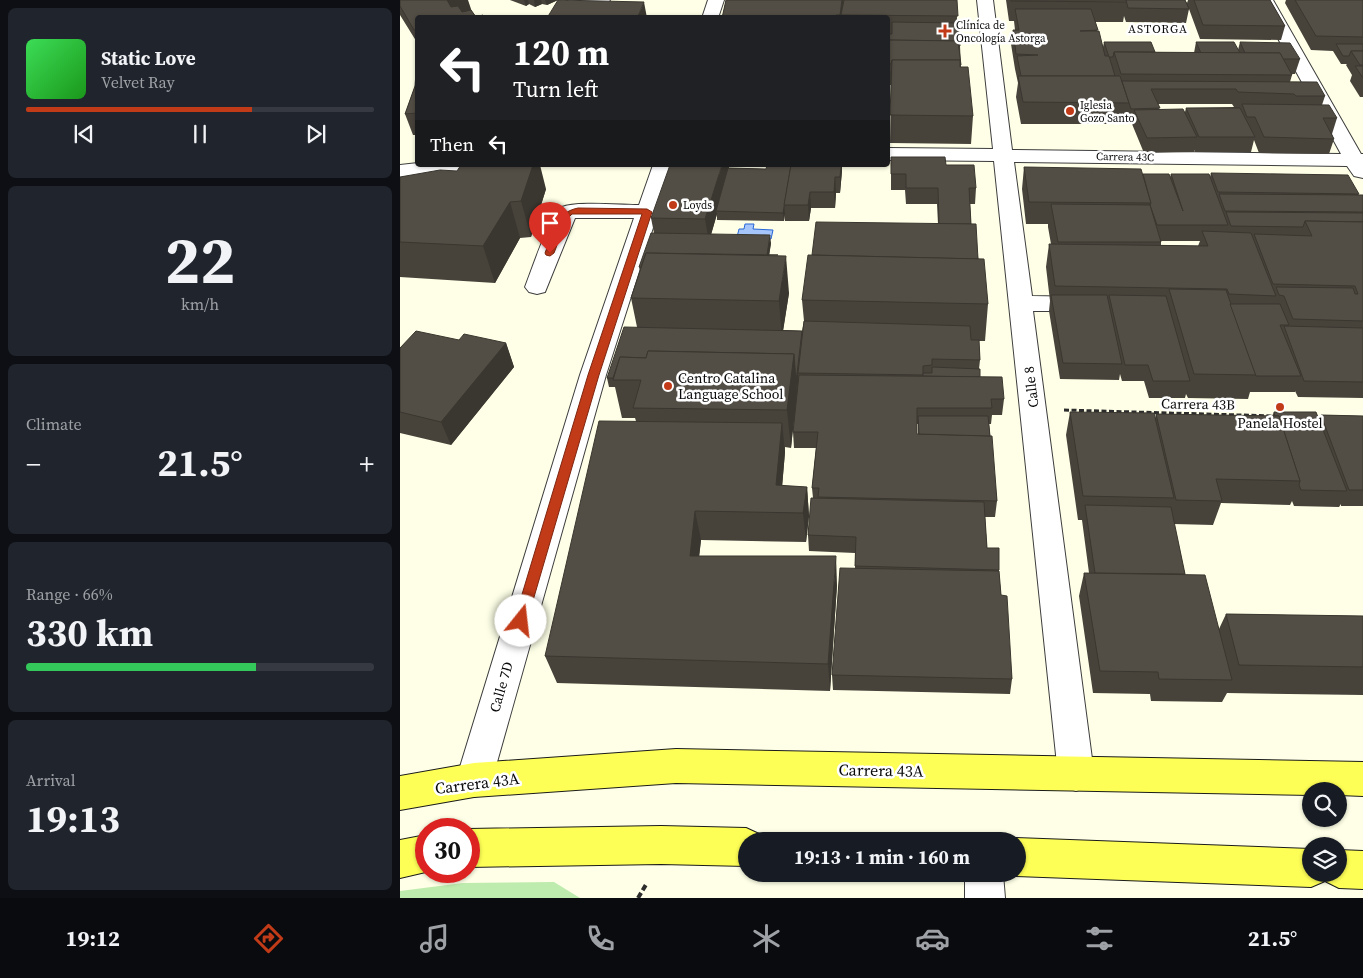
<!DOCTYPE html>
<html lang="en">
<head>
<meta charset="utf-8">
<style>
	:root { --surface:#171b24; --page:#20242c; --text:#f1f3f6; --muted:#9ea1a6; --line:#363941; --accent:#c23b19 }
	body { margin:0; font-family:"Source Serif 4",serif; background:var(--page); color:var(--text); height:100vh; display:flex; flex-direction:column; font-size:19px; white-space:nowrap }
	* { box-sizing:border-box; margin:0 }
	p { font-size:16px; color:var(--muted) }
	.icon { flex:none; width:28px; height:28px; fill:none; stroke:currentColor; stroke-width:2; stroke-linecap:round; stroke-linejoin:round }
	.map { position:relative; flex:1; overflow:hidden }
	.panel { display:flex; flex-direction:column; gap:8px; padding:8px; background:#0d0f14; width:400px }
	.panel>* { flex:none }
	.guide { position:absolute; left:15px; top:15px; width:475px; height:152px; border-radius:5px; box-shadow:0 1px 4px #0004; background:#202124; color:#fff; overflow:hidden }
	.buttons { position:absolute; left:902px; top:782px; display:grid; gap:10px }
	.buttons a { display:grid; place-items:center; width:45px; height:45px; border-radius:50%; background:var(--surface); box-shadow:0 1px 4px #0004; font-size:25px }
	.speed { position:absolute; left:15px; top:818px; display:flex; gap:10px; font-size:25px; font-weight:700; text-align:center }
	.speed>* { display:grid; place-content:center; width:65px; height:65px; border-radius:50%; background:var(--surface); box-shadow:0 1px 4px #0004; line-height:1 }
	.speed .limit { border:8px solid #d22; background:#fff; color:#111 }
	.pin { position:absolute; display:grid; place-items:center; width:42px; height:42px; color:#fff; margin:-51px -21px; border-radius:50% 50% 50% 0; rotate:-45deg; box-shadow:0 0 5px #0007 }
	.pin .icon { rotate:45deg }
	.me { position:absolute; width:55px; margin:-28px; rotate:16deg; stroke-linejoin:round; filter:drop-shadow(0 0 4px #0008) }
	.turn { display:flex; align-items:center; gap:18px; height:105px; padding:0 15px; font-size:22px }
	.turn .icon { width:65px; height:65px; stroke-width:2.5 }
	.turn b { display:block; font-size:35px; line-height:42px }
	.then { display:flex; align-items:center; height:48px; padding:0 15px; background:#0003; gap:10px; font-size:19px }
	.big { font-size:38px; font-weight:700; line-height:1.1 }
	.panel .tile { flex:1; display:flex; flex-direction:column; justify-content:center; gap:8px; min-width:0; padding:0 18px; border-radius:8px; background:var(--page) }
	.panel .dial { align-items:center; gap:0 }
	.dial b { font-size:65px; line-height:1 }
	.song { display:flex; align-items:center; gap:15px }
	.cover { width:60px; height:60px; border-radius:8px; background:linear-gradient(135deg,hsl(130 70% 55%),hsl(120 70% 35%)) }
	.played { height:5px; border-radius:2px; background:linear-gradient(90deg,var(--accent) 65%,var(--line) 65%) }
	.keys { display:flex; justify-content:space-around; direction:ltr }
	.heat { display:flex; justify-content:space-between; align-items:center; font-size:28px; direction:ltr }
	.charge { height:8px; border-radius:4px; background:linear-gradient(90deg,#34c759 66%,var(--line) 0) }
	.trip { position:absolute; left:338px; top:832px; width:288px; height:50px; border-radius:25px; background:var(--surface); box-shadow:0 1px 4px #0004; font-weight:700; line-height:50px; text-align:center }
	.menu { display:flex; height:80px; justify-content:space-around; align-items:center; background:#090b0e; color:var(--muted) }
	.menu .icon { width:35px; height:35px }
	.menu .current { color:var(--accent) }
	.menu b { font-size:22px; color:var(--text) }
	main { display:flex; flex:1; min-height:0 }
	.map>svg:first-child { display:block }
	.green { fill:#beecae }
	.water { fill:#a6c6fb; stroke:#2866d7 }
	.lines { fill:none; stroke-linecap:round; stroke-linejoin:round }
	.minor-casing { stroke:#3d3d3d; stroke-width:2 }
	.major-casing { stroke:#1b1b1b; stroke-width:2 }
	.path-far1 { stroke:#2c2c2c; stroke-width:3; stroke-dasharray:5 2.5; stroke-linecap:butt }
	.path { stroke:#2c2c2c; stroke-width:4; stroke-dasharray:6 3; stroke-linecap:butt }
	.minor { fill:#fff; fill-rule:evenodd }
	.major { fill:#feff56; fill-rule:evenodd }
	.wall { fill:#47433b; fill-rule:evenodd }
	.shaded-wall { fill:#3a3730 }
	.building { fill:#534e45; stroke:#3a3730 }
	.route { fill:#c23b19; stroke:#7e2610 }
	.poi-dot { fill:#c23b19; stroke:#fff; stroke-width:2 }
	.labels { text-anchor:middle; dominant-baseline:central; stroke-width:5; stroke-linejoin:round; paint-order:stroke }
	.far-poi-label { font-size:11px; fill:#0a0a0a; stroke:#fff; text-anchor:start }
	.far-street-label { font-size:11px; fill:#0a0a0a; stroke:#fff }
	.far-neighbourhood-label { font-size:12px; letter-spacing:1px; fill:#0a0a0a; stroke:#fff }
	.poi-label { font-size:14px; fill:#0a0a0a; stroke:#fff; text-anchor:start }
	.street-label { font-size:14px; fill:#0a0a0a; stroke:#fff }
	.near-street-label { font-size:16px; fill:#0a0a0a; stroke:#fff }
</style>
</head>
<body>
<main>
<section class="panel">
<div class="tile">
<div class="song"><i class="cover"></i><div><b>Static Love</b><p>Velvet Ray</p></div></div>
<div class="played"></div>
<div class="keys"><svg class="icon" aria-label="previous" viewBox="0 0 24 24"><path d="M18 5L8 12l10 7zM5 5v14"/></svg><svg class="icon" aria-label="pause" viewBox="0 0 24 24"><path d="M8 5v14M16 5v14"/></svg><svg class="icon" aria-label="next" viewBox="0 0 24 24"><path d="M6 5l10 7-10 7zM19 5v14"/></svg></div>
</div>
<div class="tile dial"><b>22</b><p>km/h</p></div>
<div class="tile"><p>Climate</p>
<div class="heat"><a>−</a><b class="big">21.5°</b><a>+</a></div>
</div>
<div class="tile"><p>Range · 66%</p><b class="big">330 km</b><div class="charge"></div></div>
<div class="tile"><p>Arrival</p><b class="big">19:13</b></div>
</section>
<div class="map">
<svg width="963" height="898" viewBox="0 0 963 898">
	<rect width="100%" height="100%" fill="#feffe6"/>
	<polygon class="green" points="154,882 180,898 0,898 0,891 63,883"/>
	<polygon class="water" points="345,224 354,224 353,229 373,230 371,239 336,241 339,229 344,229"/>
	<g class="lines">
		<g class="minor-casing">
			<g id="minor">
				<path d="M170,0H210L208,3C195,7 177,12 164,8L162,5L164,2Z"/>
				<polygon points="308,0 324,0 318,18 302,18"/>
				<polygon points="577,0 593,0 612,150 941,154 857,0 873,0 961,154 963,154 963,178 954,176 947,166 614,162 632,296 687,297 695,299 699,304 695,309 687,311 633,311 694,774 689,786 676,791 663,786 658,774 594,161 488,160 488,148 593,149"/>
				<polygon points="18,163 18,165 70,165 67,169 60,171 0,177 0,165"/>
				<path d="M253,165H273L206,375L92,780L87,792L74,797L61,792L56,780L180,375L234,218H175L145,292L137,294L129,292L125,287C131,272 150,214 162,207C175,201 222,205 239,205Z"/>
				<polygon points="565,874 603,874 605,898 565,898"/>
			</g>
		</g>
		<g class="major-casing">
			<g id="major">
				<polygon points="276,749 963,762 963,796 939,795 939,791 911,791 911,795 276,783 74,797 0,810 0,776 74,763"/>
				<polygon points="261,826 346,828 359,834 362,841 346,841 346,866 261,864 69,867 69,829"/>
				<polygon points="26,835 26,871 30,871 0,878 0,840"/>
				<polygon points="616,838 911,849 911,874 939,874 939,850 963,851 963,889 939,888 925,881 911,887 616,876 611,874 616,874 616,841 608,841"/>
			</g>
		</g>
		<polyline class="path-far1" points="664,410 875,416"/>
		<polyline class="path" points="238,898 247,883"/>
		<use href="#minor" class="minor"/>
		<use href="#major" class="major"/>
	</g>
	<g class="wall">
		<polygon points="0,0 71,10 76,17 18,18 18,44 0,15"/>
		<polygon points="110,0 158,0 147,5 142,4 135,7 129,4 126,6"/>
		<polygon points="326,0 557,0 557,23 560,46 561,67 573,116 571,144 490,143 491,85 490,85 489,142 488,142 488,18 322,18"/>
		<path d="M606,0H785L787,3L788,0H870L885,26L881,40L800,39L789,9L786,23L726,22L724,16L723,22H695L697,31L703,47L704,42L755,52L794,53L796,42L838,50L840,42L900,59L895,74H891L892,75L890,82L925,96L922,105L937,118L932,134L934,139L929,154L859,153L854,140L851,152H795L794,150V152L744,153L732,124H728L726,118L725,124H621L616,97L618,83L615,69L611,44L613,30H615L614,21H609ZM758,104H832L834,107L786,108L785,112L759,109Z"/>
		<polygon points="886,0 963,0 963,97 960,97 950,81 952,75 946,65 947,64 941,64 933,51 911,50 885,3"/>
		<polygon points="18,59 18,135 13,135 5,114 15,86 16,65 15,62"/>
		<path d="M491,157L546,165L576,188L575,204H570L571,224L588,304L585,341H579L580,360L579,369L580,377L604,399L602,415H592L591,424H589L597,501L595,517H585L587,548H599V571L601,595L612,679L610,694L433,690L432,675L455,568V553L409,551L408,535L413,498L412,488L416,448H394L393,432L394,417L391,448L385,447V452L382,486L407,487L409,516L406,542L301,540L299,556L437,585L430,691L157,683L145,656L236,421L235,418H222L215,387H209L207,378L237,327L231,298L240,271L239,267L254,233L251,218L329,168L442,171L440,193H436L435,208H411L409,221H385V214L384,221L317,220V214L311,234L371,243L369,255L389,293L383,330L402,331L404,321L402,300L412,255L538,224L537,204H506L505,190H491ZM517,424H518V434H517Z"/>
		<path d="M624,167L743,174L770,177L771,174L810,177L811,173L959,194L958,195H963V398L898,397L895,391V392H850L848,399L788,398L786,394L785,398H749L744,381H722L720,374L719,380L660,379L649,311L650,301L646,267L649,244H651L648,227V224H626L622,189ZM761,241H800L798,246L761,245Z"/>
		<polygon points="0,177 146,189 131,237 120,238 95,283 0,277"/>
		<polygon points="59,340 106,343 114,367 51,445 0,433 0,348"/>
		<polygon points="670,412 755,418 756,414 872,416 874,412 919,419 921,415 963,416 963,506 941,506 941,504 939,507 894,506 892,501 890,505 821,503 813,525 774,524 785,574 819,629 826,614 963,616 963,695 827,693 822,702 751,701 750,694 693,693 679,596 684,573 689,573 682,520 678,520 666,435"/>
	</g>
	<g class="shaded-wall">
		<polygon points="45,0 68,0 72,12 50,16"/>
		<polygon points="124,0 128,0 129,4 126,6"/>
		<polygon points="134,0 141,0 142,4 135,7"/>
		<polygon points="145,0 158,0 147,5"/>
		<polygon points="442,0 443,0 443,15 441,15 441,18 440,18"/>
		<polygon points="244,2 247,18 237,18"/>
		<polygon points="130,165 140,165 146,189 131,237 121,201"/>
		<polygon points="322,165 329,165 329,169 316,211 317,214 309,242 305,219"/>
		<polygon points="441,165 442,165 442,171 440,193 440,177"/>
		<polygon points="435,177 436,193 435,208 434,192"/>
		<polygon points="410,192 411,208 409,221 408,205"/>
		<polygon points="110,202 120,238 95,283 83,246"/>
		<polygon points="384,206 385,214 384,221 383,213"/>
		<polygon points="370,235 371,243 368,263 367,255"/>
		<polygon points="386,256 389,293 382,338 379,301"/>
		<polygon points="404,331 398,373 398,381 397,390 396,382"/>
		<polygon points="106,343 114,367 51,445 41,422"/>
		<polygon points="394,354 397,392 391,448 387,410"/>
		<polygon points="382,423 385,452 380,512 376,485"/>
		<polygon points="407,487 409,516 406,542 403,513"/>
		<polygon points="295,511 301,540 296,585 290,556"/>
		<polygon points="436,556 437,585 430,691 428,664"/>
	</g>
	<g class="building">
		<polygon points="0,0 47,0 51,7 58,6 62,12 71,10 76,17 83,15 84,18 18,18 18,30 14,30 0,6"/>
		<polygon points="158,0 244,2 237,18 147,18"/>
		<polygon points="326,0 442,0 440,15 436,15 436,18 322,18"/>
		<polygon points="444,0 557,0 558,16 441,15"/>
		<polygon points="611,0 726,0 727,2 611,1"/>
		<polygon points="726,0 785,0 789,9 728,8"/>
		<polygon points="794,0 870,0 885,26 803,25"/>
		<polygon points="895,0 963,0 963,37 916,36"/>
		<polygon points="615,9 691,9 698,30 680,31 699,31 705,56 709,56 715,76 621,76 617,56 638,55 616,54 613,30 619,30"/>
		<polygon points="492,22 558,23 560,46 559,46 558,41 488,40 488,34 492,34"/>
		<polygon points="488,40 558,41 561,65 560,65 560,60 492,60 491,64 488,64"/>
		<polygon points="704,42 751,42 755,52 714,52 713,57 709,57"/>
		<polygon points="796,42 834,42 840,53 801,53"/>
		<polygon points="840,42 890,43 900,59 883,59 880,53 845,53"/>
		<polygon points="936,44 963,44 963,51 951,51 949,56 943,56"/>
		<polygon points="951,51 963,51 963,65 960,65"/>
		<polygon points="714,52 880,53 892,75 721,74"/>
		<polygon points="17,59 18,59 18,113 5,114 15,86"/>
		<polygon points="492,60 560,60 560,67 568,67 573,116 490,115"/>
		<polygon points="955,66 963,66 963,78"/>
		<polygon points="488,71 490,71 489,127 488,127"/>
		<polygon points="618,76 720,76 729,103 623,102"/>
		<polygon points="722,81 917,82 925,96 896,96 894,94 838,92 836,89 751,89 760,108 731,109"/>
		<polygon points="842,104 929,105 937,118 923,118 934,139 864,137 855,117 847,117"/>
		<polygon points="786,108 840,108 855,137 799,137"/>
		<polygon points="783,109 797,137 747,138 734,110"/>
		<polygon points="491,157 545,157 546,165 574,165 576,188 569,188 571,224 539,224 538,188 506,188 506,174 491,174"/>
		<polygon points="61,165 133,165 121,201 110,202 83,246 0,242 0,177 40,170 57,171"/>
		<polygon points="270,165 322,165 305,219 251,218"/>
		<polygon points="367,165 391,165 383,213 316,211 328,168 366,169"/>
		<polygon points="391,165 441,165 440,177 435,177 434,192 410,192 408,205 384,205"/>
		<polygon points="624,167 741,169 751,203 629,202"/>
		<polygon points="811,173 948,175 959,194 818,192"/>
		<polygon points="743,174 769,174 783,211 771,174 809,174 828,225 757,225 750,205 751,203"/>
		<polygon points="819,194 963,195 963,212 825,211"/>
		<polygon points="651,204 750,205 761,242 658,242"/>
		<polygon points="826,212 963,213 963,222 905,221 903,227 831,226"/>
		<polygon points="905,221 963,222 963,321 893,319 884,296 879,295 876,287 953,288 955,294 958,294 955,286 873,284 854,234 912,236"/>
		<polygon points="416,222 576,224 578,259 412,255"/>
		<polygon points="802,231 851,233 876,296 829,294 827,289 655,286 649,244 808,246"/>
		<polygon points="251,233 370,235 367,255 378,255 246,253 241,267 239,267"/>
		<polygon points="246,253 386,256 379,301 231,298"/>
		<polygon points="408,255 584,259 588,304 402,300"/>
		<polygon points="769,289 826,290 856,375 794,374"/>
		<polygon points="651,295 707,295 722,364 663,363"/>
		<polygon points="709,295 766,296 790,381 753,381 748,365 725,365"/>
		<polygon points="830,304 880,304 889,325 880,325 901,376 856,376"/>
		<polygon points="404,321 570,326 571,340 579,340 580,360 532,359 532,365 523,366 523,375 398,373"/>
		<polygon points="884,326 963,328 963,382 904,381"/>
		<polygon points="224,327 402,331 396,382 394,354 248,351 246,358 220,357 213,378 207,378"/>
		<polygon points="16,331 59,340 64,334 106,343 41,422 0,412 0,348"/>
		<polygon points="248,351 394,354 387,410 233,408 241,380 213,380 220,357 246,358"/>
		<polygon points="532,367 580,369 580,377 523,376 523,373 532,373"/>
		<polygon points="399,375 602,377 604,399 591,399 592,408 517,408 517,434 592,436 597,501 418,497 419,488 412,488 418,432 393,432"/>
		<polygon points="670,412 754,413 774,498 683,496"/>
		<polygon points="874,412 916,412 947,491 901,490 899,485 900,481 879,416 875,416"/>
		<polygon points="756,414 879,416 900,481 816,479 822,501 776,500"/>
		<polygon points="921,415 963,416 963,490 949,490"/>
		<polygon points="518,416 588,416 590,436 519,434"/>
		<polygon points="199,421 382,423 376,485 407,487 403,513 295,511 290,556 436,556 428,664 145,656"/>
		<polygon points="411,498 584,502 587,548 599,548 599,570 455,566 456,537 408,535"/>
		<polygon points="685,505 771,507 785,574 695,573"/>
		<polygon points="440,568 599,571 601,595 607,596 612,679 432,675"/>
		<polygon points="684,573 805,575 832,680 759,679 758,672 700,671"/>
		<polygon points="826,614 963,616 963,667 839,665"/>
	</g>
	<path class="route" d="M178,208L247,209L252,212L199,375L127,621L125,625L121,626L116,625L114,621L188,375L242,214H172L167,219L154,253L150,256L146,255L145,253C153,233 154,213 178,208Z"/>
	<g class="poi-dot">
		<path d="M542.5 23.5h5v5h5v5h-5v5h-5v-5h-5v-5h5z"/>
		<circle cx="670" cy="111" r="5"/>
		<circle cx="273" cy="205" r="5"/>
		<circle cx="268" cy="386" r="5"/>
		<circle cx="880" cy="407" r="5"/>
	</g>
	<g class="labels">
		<g class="far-poi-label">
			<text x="556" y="25">Clínica de<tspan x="556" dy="13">Oncología Astorga</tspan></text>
			<text x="680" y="105">Iglesia<tspan x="680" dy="13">Gozo Santo</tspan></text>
			<text x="283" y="205">Loyds</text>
		</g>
		<g class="far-street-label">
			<text transform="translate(725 157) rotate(1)">Carrera 43C</text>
		</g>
		<g class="far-neighbourhood-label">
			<text x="758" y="29">ASTORGA</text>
		</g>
		<g class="poi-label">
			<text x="278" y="378">Centro Catalina<tspan x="278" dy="16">Language School</tspan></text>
			<text x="880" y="423" text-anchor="middle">Panela Hostel</text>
		</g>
		<g class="street-label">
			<text transform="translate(631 387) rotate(-97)">Calle 8</text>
			<text transform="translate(798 404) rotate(1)">Carrera 43B</text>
			<text transform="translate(101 687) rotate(-74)">Calle 7D</text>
		</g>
		<g class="near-street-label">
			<text transform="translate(481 770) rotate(1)">Carrera 43A</text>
			<text transform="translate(77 783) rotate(-7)">Carrera 43A</text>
		</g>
	</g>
</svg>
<div class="buttons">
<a><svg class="icon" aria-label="search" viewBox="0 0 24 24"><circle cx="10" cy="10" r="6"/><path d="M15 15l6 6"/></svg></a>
<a><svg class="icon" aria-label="layers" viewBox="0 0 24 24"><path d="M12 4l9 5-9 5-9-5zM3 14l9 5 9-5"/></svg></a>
</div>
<div class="speed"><div class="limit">30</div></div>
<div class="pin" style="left:150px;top:253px;background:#d93025"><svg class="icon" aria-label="arrive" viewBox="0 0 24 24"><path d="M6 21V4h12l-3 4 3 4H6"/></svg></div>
<svg class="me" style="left:121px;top:621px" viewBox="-20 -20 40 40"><circle r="19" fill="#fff"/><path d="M0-13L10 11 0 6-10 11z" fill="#c23b19"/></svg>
<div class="trip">19:13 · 1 min · 160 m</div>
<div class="guide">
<div class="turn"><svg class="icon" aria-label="left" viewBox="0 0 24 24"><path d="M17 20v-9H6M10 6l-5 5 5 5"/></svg><div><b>120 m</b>Turn left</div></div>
<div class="then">Then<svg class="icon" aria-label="left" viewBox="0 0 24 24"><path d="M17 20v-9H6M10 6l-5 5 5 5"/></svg></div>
</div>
</div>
</main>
<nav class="menu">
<b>19:12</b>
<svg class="icon current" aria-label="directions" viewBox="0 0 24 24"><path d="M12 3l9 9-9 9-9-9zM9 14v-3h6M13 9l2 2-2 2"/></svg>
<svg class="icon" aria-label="music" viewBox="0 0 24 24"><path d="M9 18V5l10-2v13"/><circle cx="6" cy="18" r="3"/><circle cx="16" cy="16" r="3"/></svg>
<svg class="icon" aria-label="phone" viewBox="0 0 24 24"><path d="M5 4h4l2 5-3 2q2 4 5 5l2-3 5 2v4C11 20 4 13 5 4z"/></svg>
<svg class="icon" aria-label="climate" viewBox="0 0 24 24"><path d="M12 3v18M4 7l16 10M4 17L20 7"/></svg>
<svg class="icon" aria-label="car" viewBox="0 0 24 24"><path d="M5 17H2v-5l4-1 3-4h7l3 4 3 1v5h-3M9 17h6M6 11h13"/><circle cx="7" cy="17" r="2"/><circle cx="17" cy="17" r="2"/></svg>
<svg class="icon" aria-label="filters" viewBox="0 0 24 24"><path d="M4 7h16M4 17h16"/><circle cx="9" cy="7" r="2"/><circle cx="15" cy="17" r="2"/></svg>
<b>21.5°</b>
</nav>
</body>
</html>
